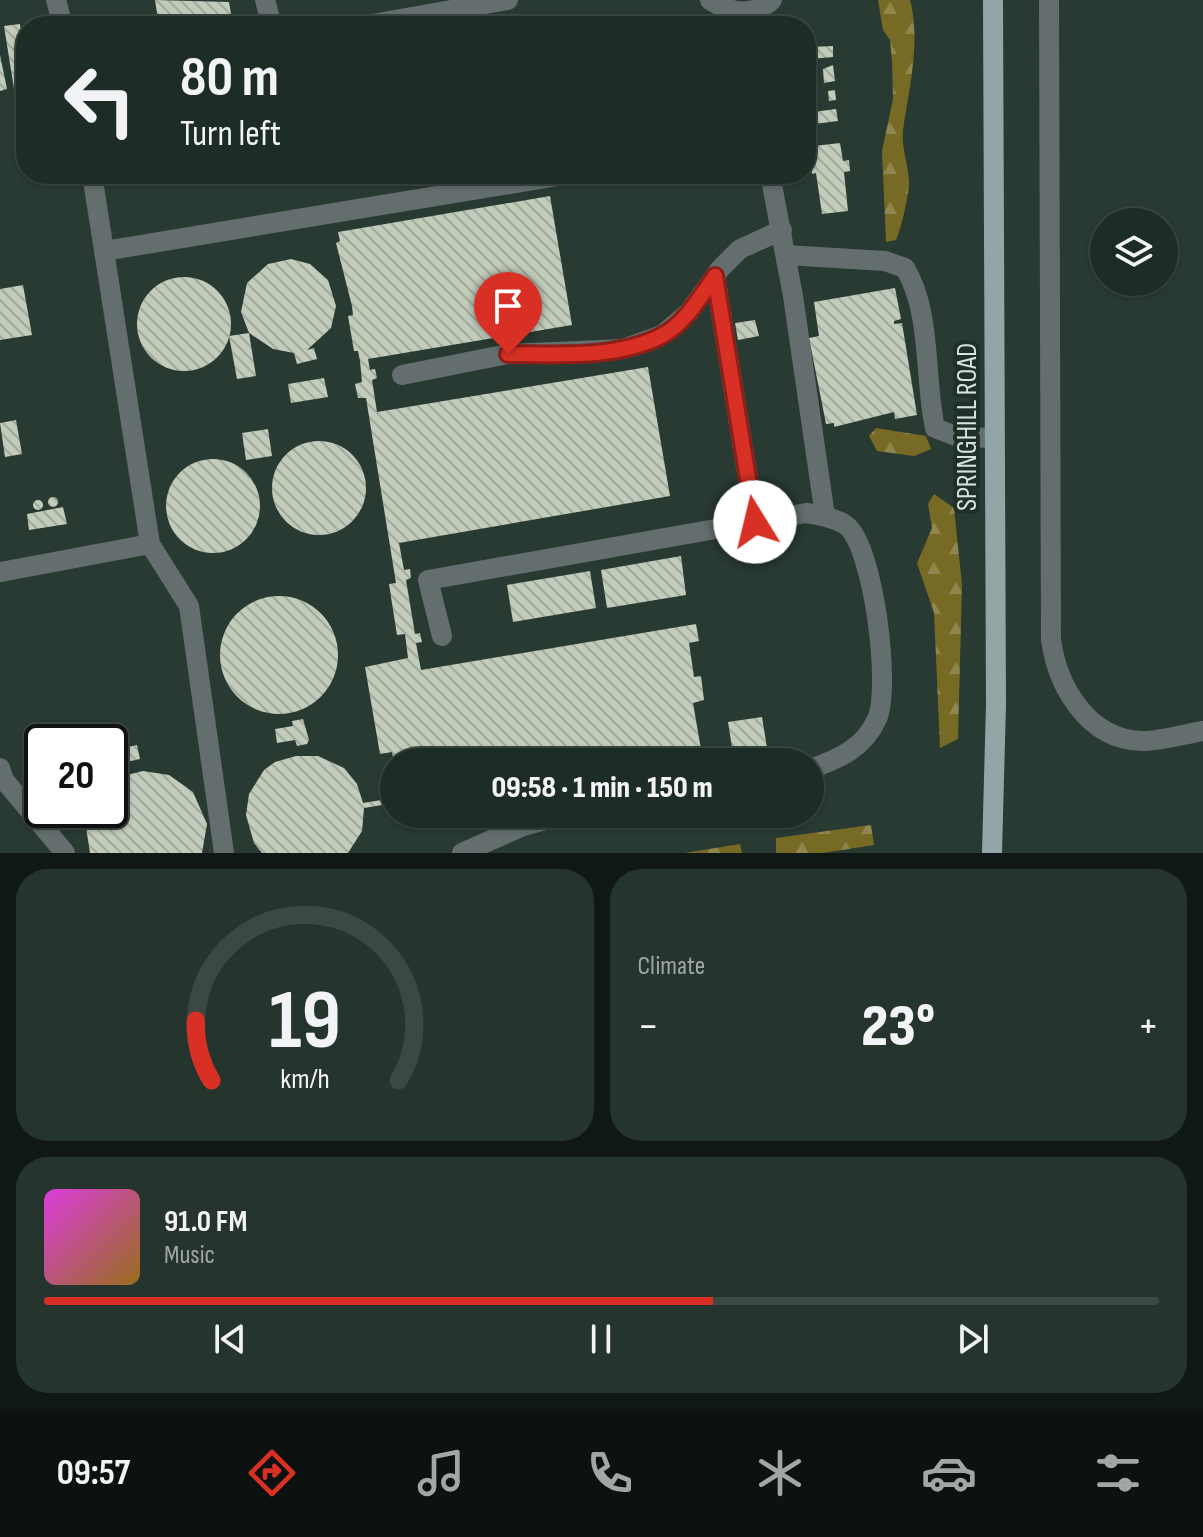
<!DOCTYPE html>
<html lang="en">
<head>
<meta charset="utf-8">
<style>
	:root { --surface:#1e2c26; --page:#26342e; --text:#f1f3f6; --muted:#a1a7a7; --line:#3c4843; --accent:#d93025 }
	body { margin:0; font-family:"Sofia Sans Condensed",sans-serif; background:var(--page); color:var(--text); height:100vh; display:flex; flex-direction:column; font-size:30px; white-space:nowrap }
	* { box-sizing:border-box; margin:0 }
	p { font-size:26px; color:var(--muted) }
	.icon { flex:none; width:44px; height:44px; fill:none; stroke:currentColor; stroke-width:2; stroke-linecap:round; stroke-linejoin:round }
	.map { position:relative; height:853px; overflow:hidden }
	.side { display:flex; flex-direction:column; gap:16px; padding:16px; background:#101815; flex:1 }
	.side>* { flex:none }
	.hud { position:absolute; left:16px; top:16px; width:800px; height:168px; border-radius:32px; box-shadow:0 2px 6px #0004,0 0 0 2px var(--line); background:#1e2c26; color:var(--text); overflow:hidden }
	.controls { position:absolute; left:1090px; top:208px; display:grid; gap:16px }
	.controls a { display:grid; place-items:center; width:88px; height:88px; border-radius:50%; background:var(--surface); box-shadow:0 2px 6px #0004,0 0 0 2px var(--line); font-size:40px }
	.speed { position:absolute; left:24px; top:724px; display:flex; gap:16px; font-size:40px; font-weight:700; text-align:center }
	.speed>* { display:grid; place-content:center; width:104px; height:104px; border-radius:50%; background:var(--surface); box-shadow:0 2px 6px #0004,0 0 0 2px var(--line); line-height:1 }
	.speed .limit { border:4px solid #111; border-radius:12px; background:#fff; color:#111 }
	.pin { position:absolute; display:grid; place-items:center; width:68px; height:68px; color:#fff; margin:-82px -34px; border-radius:50% 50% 50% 0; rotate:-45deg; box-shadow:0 0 8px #0007 }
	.pin .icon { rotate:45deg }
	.me { position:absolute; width:88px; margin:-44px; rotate:351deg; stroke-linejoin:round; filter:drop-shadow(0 0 6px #0008) }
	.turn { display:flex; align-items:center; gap:28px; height:168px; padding:0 32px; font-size:36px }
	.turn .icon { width:104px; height:104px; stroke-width:2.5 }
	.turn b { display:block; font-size:56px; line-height:68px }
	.big { font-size:60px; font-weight:800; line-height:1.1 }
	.side .card { flex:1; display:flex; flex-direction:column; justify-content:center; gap:12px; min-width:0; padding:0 28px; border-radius:32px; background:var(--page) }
	.side .dial { align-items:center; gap:0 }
	.dial svg { height:208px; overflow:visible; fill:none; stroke:var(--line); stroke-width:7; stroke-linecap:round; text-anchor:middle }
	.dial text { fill:var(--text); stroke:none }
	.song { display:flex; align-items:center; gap:24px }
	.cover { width:96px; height:96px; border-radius:12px; background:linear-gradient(135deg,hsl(300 70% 55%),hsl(40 70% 35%)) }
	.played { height:8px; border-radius:4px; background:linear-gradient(90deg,var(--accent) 60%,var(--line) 60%) }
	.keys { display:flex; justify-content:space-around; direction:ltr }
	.heat { display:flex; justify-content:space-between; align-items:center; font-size:44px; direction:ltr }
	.side .tiles { flex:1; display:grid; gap:16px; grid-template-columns:1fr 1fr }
	.card:last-child { grid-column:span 2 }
	.trip { position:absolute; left:380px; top:748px; width:444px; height:80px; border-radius:40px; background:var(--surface); box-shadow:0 2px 6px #0004,0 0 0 2px var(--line); font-weight:800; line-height:80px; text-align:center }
	.menu { display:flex; height:128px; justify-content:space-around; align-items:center; background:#0c120f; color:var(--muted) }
	.menu .icon { width:56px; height:56px }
	.menu .on { color:var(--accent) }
	.menu b { font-size:36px; color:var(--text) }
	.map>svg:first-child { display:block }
	.forest { fill:url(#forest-firs) }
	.building { fill:url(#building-back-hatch) }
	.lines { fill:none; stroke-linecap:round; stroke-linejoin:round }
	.minor { stroke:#646e6f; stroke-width:20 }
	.major { stroke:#92a6a7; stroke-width:20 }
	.route-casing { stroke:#8d1f18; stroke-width:20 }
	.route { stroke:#d93025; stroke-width:14 }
	.labels { text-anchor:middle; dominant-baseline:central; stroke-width:8; stroke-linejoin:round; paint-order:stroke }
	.street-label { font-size:28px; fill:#d8e3de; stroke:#1e3028 }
</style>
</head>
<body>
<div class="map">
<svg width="1203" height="853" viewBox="0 0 1203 853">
	<defs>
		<pattern id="forest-firs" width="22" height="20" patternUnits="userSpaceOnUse" patternTransform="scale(2)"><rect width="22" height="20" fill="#766a25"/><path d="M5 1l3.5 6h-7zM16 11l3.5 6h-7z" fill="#8f864f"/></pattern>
		<pattern id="building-back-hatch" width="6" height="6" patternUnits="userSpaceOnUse" patternTransform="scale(2)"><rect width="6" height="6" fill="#c2ccbb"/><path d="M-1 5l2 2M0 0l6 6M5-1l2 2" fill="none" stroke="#a2aa9d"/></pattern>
	</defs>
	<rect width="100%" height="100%" fill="#283a32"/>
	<g class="forest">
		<path d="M878,0H910C921,41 909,89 903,130C901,146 908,164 909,180C910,191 901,230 896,240L886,242L882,151L893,99L892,61L890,40L883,30Z"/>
		<polygon points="876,428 926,436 931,449 914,456 877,451 869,436"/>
		<polygon points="934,494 954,508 962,585 958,739 940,748 934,613 917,563 932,528 928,504"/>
		<polygon points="871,825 874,845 823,853 776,853 776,838"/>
		<polygon points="740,844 742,853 684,853"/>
	</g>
	<g class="building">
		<polygon points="155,0 229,2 233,26 159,26"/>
		<polygon points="20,24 26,88 14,89 4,26"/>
		<polygon points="833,46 833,57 810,59 810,47"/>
		<polygon points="0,55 7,89 0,91"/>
		<polygon points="833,65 835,81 824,83 823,69"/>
		<polygon points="835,90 836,100 829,101 828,91"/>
		<polygon points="836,109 838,121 814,124 813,112"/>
		<polygon points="840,143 843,161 849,160 850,171 844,172 848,211 822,214 816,173 812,174 810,161 815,160 814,146"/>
		<polygon points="550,196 572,325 368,359 370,370 375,369 377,378 372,380 377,412 648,367 670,496 399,543 404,570 410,569 411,578 406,580 415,634 420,633 422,642 416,643 421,670 696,624 699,641 689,643 694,677 701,676 704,700 693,703 702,755 659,762 394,762 392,752 380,754 365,667 408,658 405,634 397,635 389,584 396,583 366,398 358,398 355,384 362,382 360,361 358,351 354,351 348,316 353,315 352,306 336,243 340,241 338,232"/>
		<polygon points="291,259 310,264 328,280 336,306 331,328 307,350 314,348 317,359 297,364 294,353 273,349 249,333 256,376 237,379 229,336 249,333 241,312 247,283 268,264"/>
		<circle cx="184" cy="324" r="47"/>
		<polygon points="23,285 32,335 0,340 0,289"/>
		<polygon points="895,288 901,319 894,321 894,324 902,323 917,415 895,419 894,412 834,427 834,423 826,424 809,338 819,336 814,302"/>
		<polygon points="755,320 759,336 738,340 735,323"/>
		<polygon points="324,378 328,397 291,403 288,384"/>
		<polygon points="16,420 22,454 5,457 0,423"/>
		<polygon points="268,429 272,456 246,460 242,433"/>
		<circle cx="319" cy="488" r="47"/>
		<circle cx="213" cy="506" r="47"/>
		<circle cx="53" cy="502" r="5"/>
		<circle cx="38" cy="505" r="5"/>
		<polygon points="63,507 67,524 29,530 27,514"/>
		<polygon points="681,556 686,595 607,608 601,570"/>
		<polygon points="590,571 596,608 513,622 507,585"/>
		<circle cx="279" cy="655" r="59"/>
		<polygon points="762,717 768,754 750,762 744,762 743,758 734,760 728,722"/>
		<polygon points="303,719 309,740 307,744 297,746 295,740 277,743 275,729 293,726 292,721"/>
		<polygon points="137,745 140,759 126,762 123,748"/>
		<polygon points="296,756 318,756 344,768 357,784 363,803 394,798 394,803 364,808 362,831 348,853 262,853 254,843 246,815 249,794 264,770 275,762"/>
		<polygon points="143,771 169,775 193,792 207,824 202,853 90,853 86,827 91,810 110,810 110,784 123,776"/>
	</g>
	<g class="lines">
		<g class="minor">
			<polyline points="56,0 63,26"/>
			<polyline points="265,0 272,26"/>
			<path d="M710,0C730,13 753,17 772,0"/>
			<path d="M1049,0L1051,639C1057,686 1088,740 1142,741C1162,741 1184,734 1203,731"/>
			<polyline points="361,26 508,0"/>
			<polyline points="92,174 150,544 189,606 224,853"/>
			<polyline points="770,174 793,296 825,516"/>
			<polyline points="104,251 570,174"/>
			<path d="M786,255L885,261L905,268C932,313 924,378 935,428L958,437L995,438"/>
			<polyline points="715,276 755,522"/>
			<polyline points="402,375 508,354 623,349 662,335 689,312 720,269 740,249 782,230"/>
			<polyline points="1,572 150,544"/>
			<path d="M442,636L428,580L806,513C819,515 837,518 847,526C874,549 891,688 877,719C864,748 839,759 810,769"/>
			<polyline points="0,768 4,780 65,853"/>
			<polyline points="462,853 523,826 568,814"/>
		</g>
		<polyline class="major" points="992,853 996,704 993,0"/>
	</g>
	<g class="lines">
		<g class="route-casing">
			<path id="route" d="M508,354C557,354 616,359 661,336C685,324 700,297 715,276L755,522"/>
		</g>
		<use href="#route" class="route"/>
	</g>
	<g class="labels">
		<g class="street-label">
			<text transform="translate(967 427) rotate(-90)">SPRINGHILL ROAD</text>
		</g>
	</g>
</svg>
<div class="controls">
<a><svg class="icon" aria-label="layers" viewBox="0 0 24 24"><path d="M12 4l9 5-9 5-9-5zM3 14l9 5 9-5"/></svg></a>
</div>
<div class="speed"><div class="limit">20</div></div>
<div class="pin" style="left:508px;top:354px;background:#d93025"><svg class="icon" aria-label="arrive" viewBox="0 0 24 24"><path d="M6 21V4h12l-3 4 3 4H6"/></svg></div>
<svg class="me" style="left:755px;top:522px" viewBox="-20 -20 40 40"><circle r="19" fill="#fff"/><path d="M0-13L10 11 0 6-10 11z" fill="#d93025"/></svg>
<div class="trip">09:58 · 1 min · 150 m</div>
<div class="hud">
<div class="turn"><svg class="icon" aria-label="left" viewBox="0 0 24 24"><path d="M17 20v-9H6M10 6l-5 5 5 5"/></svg><div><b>80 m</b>Turn left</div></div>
</div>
</div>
<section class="side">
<div class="tiles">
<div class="card dial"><svg viewBox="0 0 100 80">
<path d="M14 69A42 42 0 1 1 86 69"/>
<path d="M14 69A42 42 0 0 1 8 46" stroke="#d93025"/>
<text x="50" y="56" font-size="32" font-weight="700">19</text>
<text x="50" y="72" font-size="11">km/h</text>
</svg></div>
<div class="card"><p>Climate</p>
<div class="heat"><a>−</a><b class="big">23°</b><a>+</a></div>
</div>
<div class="card">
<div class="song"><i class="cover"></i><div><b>91.0 FM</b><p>Music</p></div></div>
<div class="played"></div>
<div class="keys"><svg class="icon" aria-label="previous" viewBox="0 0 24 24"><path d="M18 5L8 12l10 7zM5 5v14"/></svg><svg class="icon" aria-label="pause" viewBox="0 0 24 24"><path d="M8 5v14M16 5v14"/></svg><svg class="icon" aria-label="next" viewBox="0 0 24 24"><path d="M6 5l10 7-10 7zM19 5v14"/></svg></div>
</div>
</div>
</section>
<nav class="menu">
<b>09:57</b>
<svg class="icon on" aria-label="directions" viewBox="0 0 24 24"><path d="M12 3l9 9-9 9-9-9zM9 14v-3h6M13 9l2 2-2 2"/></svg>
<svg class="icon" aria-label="music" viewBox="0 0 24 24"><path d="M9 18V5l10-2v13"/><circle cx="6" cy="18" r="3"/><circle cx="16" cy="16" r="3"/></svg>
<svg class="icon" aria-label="phone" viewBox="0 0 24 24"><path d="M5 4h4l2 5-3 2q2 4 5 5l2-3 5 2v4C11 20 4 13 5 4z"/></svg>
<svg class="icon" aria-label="climate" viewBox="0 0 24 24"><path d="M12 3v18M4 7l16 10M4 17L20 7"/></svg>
<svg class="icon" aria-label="car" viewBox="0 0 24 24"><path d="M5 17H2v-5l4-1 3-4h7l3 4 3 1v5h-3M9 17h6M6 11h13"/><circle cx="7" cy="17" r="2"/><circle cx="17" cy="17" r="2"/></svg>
<svg class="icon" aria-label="filters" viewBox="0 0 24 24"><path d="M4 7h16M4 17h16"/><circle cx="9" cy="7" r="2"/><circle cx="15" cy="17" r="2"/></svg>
</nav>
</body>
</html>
